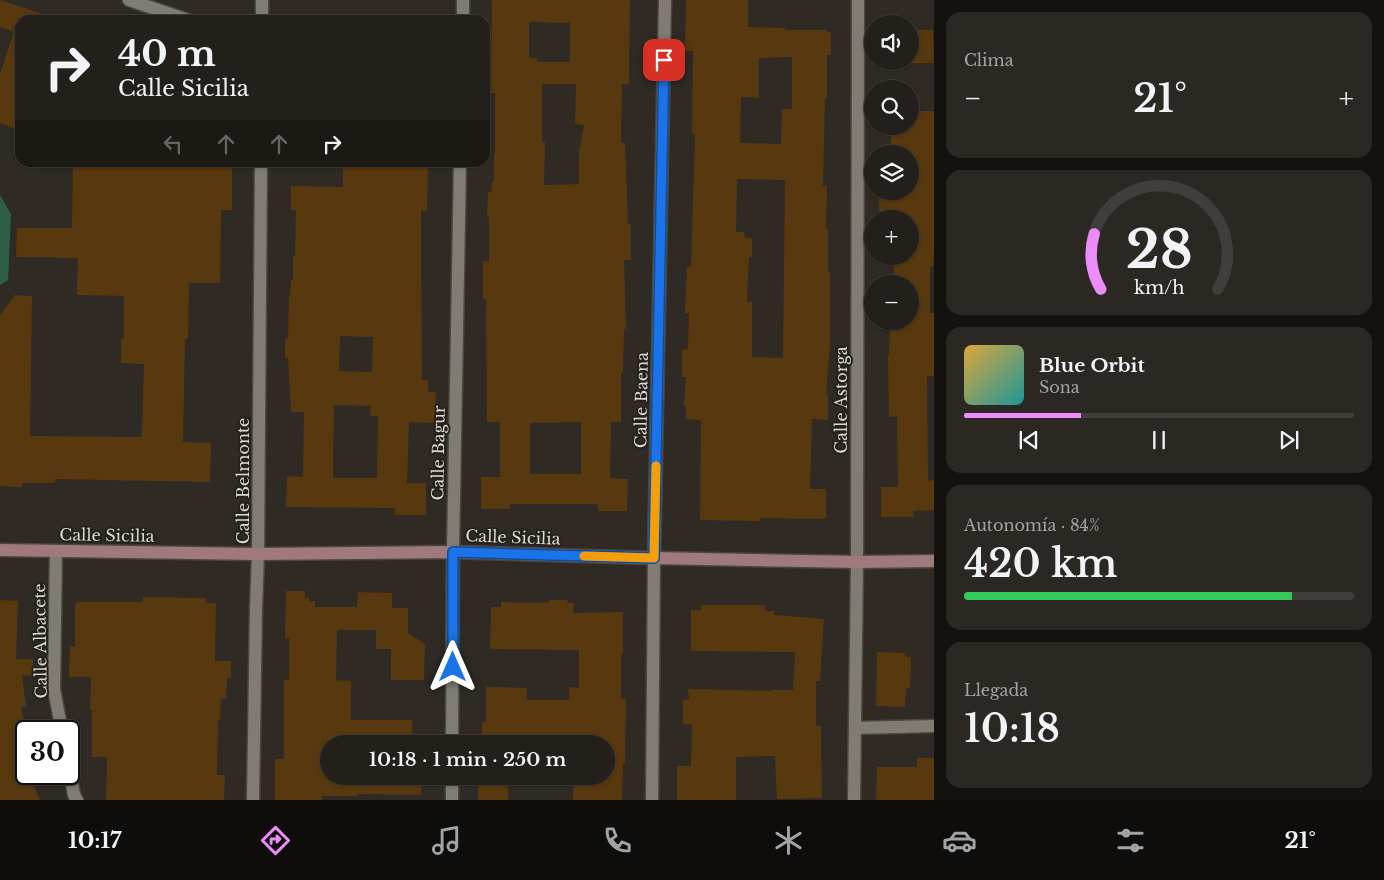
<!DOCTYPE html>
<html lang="es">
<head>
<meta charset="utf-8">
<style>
	:root { --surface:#23201b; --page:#2b2824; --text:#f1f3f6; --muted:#a3a3a3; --line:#403e3a; --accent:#ec8cfa }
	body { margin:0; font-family:"Libre Baskerville",serif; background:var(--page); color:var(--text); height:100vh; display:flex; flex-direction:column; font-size:19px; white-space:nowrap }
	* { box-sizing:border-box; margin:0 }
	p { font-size:16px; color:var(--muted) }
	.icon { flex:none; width:28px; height:28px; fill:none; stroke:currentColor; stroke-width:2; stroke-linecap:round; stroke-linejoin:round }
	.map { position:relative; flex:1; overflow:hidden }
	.drawer { display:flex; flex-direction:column; gap:12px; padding:12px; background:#13120f; width:450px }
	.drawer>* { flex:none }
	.banner { position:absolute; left:15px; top:15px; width:475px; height:152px; border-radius:15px; box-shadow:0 1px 4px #0004,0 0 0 1px var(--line); background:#23201b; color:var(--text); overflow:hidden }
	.fabs { position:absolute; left:864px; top:15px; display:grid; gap:10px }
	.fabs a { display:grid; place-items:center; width:55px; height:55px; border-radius:50%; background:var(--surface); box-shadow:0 1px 4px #0004,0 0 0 1px var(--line); font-size:25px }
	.speed { position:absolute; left:15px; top:720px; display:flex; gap:10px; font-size:25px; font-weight:700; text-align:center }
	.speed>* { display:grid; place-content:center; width:65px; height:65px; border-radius:50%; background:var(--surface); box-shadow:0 1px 4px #0004,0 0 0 1px var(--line); line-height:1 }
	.speed .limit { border:2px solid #111; border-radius:8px; background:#fff; color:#111 }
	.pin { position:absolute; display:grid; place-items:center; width:42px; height:42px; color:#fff; margin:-21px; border-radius:10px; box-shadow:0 2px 8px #0006 }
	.me { position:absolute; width:55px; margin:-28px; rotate:0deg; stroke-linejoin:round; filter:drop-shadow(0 0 4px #0008) }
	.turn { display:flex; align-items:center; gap:18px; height:105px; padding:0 20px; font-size:22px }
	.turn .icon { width:65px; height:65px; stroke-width:2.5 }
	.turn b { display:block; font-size:35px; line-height:42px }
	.lanes { display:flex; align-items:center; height:48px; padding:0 20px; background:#0003; justify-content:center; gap:25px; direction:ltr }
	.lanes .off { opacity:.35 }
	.big { font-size:38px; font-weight:600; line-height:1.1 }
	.drawer .card { flex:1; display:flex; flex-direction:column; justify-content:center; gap:8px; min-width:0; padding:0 18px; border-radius:15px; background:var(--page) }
	.drawer .dial { align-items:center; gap:0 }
	.dial svg { height:130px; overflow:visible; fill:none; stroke:var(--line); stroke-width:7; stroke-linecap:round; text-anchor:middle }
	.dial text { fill:var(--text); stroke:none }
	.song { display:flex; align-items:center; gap:15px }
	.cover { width:60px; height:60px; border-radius:8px; background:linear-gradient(135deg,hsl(40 70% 55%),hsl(180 70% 35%)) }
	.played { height:5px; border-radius:2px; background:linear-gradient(90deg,var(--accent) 30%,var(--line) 30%) }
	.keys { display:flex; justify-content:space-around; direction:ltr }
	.heat { display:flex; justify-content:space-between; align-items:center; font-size:28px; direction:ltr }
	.charge { height:8px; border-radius:4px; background:linear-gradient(90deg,#34c759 84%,var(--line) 0) }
	.trip { position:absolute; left:320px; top:735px; width:295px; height:50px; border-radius:25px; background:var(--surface); box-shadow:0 1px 4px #0004,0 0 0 1px var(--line); font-weight:600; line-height:50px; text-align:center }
	.tab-bar { display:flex; height:80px; justify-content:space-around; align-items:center; background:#0e0d0b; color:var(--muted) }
	.tab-bar .icon { width:35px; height:35px }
	.tab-bar .current { color:var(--accent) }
	.tab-bar b { font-size:22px; color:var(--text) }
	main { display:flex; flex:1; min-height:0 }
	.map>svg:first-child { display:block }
	.green { fill:#2e5f46 }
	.building { fill:#58380e; fill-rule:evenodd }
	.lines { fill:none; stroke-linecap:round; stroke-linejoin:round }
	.street-casing { stroke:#4a4741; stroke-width:15 }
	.secondary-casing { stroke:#4a4741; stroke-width:15 }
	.street { stroke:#807c74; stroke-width:12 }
	.secondary { stroke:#9f797c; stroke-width:12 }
	.route-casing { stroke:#114b97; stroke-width:12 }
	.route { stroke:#1a73e8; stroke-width:9 }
	.slow { stroke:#f59e0b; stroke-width:9 }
	.labels { text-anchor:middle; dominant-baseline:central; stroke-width:4; stroke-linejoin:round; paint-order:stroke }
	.street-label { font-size:16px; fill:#dbd9d4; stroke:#25211b }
</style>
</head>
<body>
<main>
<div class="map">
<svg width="934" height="800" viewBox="0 0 934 800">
	<rect width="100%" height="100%" fill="#2f2b24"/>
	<polygon class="green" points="0,195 11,214 8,280 0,285"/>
	<g class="building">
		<polygon points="0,0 52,17 52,20 20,20 20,130 0,123 0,74 14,32 0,27"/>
		<path d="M492,0H630L629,84H622L621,143H625L628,224H631V260H624L626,329H624L623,373H621V422H611L610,478L628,479L627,511H598V504H510V509H481V477H500V422H487L486,299H483V261H489V217H487L488,192L491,193L492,182H494V154H495V93H491ZM529,22L570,23V62H537V58H529ZM542,84H576L575,124L584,125L579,153V184L544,185L545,142H542ZM581,422V474H530V423Z"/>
		<path d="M686,0H748V27L785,28V30H827V32H831V55H827V98H825L823,186H827L826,229H828V272H830V344L826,395H828V420L812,419L810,489H826V519L760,518V521L700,520L701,420L686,419V406H684L686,377H682V350L688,349L689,313H685L687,267H691L695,134H692L693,51H685ZM792,57V109H782L781,144L740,143L741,97L759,98V58ZM737,179L785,180L783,358L752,357V302H747L749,257H752V238H745L744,232H736Z"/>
		<polygon points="910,30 933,30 934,63 912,63 912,55 910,55"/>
		<polygon points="910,111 934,111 934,254 933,267 930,267 930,313 934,313 934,376 927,376 928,481 934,480 934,510 913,511 914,517 881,517 881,487 898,487 897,416 889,417 888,355 889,355 890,321 910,321 910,284 894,284 894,256 910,256 910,219 890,219 889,211 879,211 879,191 910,191 910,154 891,154 891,126 910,126"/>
		<polygon points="73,162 232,162 232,210 221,210 220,283 189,283 188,339 185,339 183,442 211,443 210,482 55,479 54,483 22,483 22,487 0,486 0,315 15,295 32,296 30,436 142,437 144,364 121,363 121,338 124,339 124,296 77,295 78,258 16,257 17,228 72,228"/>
		<path d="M343,162H428L427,211L421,210L422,380H428V392H436L435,423L409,422L407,483H426V515H395V508L286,507L287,476L303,477L304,412H291L288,358H285V339H288L289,296H290L291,280H293V256H295L296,210H291V186L343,187ZM340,336L373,337L372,372L339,371ZM334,405L371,406L370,416H378L377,478H333Z"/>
		<polygon points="286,591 305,591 305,598 309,598 309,602 315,601 315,607 357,607 358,592 392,593 392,608 408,608 408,633 425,644 424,680 391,680 391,649 376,649 376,630 337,630 336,680 351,681 351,720 412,720 412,744 327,744 327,776 421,776 421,795 358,794 358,796 322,796 322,800 275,800 275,759 284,759 284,680 289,680 289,638 285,638"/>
		<polygon points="143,597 206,598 206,603 216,603 215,661 231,661 231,678 227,678 226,699 221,699 220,720 218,720 217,775 225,775 224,800 106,800 107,757 92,757 92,710 90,710 91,677 69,677 70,646 75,647 75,606 77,602 143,602"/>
		<polygon points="0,600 18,601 16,659 33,659 33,676 22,675 26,707 21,707 26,731 26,774 29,774 40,800 0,800"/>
		<polygon points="549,600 568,600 567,603 574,603 573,613 623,612 623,655 621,655 621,699 626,699 625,764 623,764 622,800 573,800 574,776 606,776 606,744 482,744 482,722 486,722 486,687 527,688 527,700 569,700 569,687 579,688 579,650 490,649 491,607 501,607 501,602 540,603 549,602"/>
		<polygon points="701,605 765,605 765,611 774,611 774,615 824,619 820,681 816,681 816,726 821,726 822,798 777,799 775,756 736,757 736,800 677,800 677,766 691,766 692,724 683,724 683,700 689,700 688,689 771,691 771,690 793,690 795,652 691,651 691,610 701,610"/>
		<polygon points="877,652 906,653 905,657 911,657 910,688 906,688 905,707 876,706"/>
		<polygon points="917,758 934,758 934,800 876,800 877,767 917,767"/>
		<rect x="478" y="776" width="30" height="24"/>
	</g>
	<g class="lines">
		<g class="street-casing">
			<g id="street">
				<polyline points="129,0 188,20"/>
				<polyline points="262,20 262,0"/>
				<polyline points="463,20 463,0"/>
				<polyline points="56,551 54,689 62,731"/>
				<polyline points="855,728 934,726"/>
				<polyline points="452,744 453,552 460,162"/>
				<polyline points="69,767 74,795 77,800"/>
				<polyline points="253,800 256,609 258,554 261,162"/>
				<polyline points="452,800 452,776"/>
				<polyline points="652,800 654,558 665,0"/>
				<polyline points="854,800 857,562 858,0"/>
			</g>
		</g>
		<g class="secondary-casing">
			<polyline id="secondary" points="0,550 258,554 453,552 654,558 857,562 934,561"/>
		</g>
		<use href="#street" class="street"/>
		<use href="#secondary" class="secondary"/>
	</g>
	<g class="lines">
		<g class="route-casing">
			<polyline id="route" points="453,667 453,552 654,558 664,60"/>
		</g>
		<use href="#route" class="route"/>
		<polyline class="slow" points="584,556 654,558 656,466"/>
	</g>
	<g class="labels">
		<g class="street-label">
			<text transform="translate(641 400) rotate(-89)">Calle Baena</text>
			<text transform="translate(841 400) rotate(-90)">Calle Astorga</text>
			<text transform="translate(438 453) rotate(-89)">Calle Bagur</text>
			<text transform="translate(243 481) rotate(-90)">Calle Belmonte</text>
			<text transform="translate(107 535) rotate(1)">Calle Sicilia</text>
			<text transform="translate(513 537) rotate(2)">Calle Sicilia</text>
			<text transform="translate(40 641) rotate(-91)">Calle Albacete</text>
		</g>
	</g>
</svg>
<div class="fabs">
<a><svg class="icon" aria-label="sound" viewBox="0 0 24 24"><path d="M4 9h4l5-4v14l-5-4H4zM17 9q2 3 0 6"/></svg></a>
<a><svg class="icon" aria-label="search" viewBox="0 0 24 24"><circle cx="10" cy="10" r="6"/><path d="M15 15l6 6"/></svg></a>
<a><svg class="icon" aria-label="layers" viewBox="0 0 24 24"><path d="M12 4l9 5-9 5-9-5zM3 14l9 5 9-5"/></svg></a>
<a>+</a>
<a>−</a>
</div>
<div class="speed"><div class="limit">30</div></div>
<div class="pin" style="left:664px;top:60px;background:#d93025"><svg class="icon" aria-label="arrive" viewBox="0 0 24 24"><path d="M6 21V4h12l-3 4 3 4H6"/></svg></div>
<svg class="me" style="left:453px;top:667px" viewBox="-20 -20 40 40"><path d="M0-17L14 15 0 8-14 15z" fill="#1a73e8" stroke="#fff" stroke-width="4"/></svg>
<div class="trip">10:18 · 1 min · 250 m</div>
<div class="banner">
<div class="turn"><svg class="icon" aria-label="right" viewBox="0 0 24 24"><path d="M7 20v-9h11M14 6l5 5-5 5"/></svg><div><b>40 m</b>Calle Sicilia</div></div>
<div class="lanes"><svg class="icon off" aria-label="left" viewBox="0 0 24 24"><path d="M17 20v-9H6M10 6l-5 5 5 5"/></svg><svg class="icon off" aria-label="ahead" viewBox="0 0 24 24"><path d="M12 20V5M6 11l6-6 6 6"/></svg><svg class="icon off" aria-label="ahead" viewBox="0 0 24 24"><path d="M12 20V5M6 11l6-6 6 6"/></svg><svg class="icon" aria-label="right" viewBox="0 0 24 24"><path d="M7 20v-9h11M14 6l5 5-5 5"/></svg></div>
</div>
</div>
<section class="drawer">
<div class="card"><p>Clima</p>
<div class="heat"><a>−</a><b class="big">21°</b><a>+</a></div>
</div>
<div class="card dial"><svg viewBox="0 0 100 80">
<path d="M14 69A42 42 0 1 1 86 69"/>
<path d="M14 69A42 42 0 0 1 10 35" stroke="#ec8cfa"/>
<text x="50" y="56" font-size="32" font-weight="700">28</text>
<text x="50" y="72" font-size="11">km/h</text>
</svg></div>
<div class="card">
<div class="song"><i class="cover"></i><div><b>Blue Orbit</b><p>Sona</p></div></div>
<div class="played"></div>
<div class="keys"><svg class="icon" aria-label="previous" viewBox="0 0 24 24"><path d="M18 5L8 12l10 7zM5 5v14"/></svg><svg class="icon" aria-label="pause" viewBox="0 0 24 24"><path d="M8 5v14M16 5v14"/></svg><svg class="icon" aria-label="next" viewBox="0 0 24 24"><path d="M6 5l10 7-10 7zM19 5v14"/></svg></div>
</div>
<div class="card"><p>Autonomía · 84%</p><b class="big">420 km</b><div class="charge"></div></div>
<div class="card"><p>Llegada</p><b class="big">10:18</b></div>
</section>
</main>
<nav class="tab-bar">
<b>10:17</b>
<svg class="icon current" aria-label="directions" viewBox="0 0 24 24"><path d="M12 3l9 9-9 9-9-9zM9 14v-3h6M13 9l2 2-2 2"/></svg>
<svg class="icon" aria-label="music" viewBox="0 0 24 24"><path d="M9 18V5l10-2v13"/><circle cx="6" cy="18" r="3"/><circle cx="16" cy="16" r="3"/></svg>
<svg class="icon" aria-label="phone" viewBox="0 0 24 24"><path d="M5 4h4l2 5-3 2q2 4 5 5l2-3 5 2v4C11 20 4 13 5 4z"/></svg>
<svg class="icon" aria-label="climate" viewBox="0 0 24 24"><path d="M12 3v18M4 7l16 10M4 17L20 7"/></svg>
<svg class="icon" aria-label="car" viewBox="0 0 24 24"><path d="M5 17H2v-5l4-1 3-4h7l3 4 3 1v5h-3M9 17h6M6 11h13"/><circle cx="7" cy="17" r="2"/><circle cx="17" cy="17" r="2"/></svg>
<svg class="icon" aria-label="filters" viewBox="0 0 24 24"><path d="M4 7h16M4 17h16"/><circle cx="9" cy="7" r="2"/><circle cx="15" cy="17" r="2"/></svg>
<b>21°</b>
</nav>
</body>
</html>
